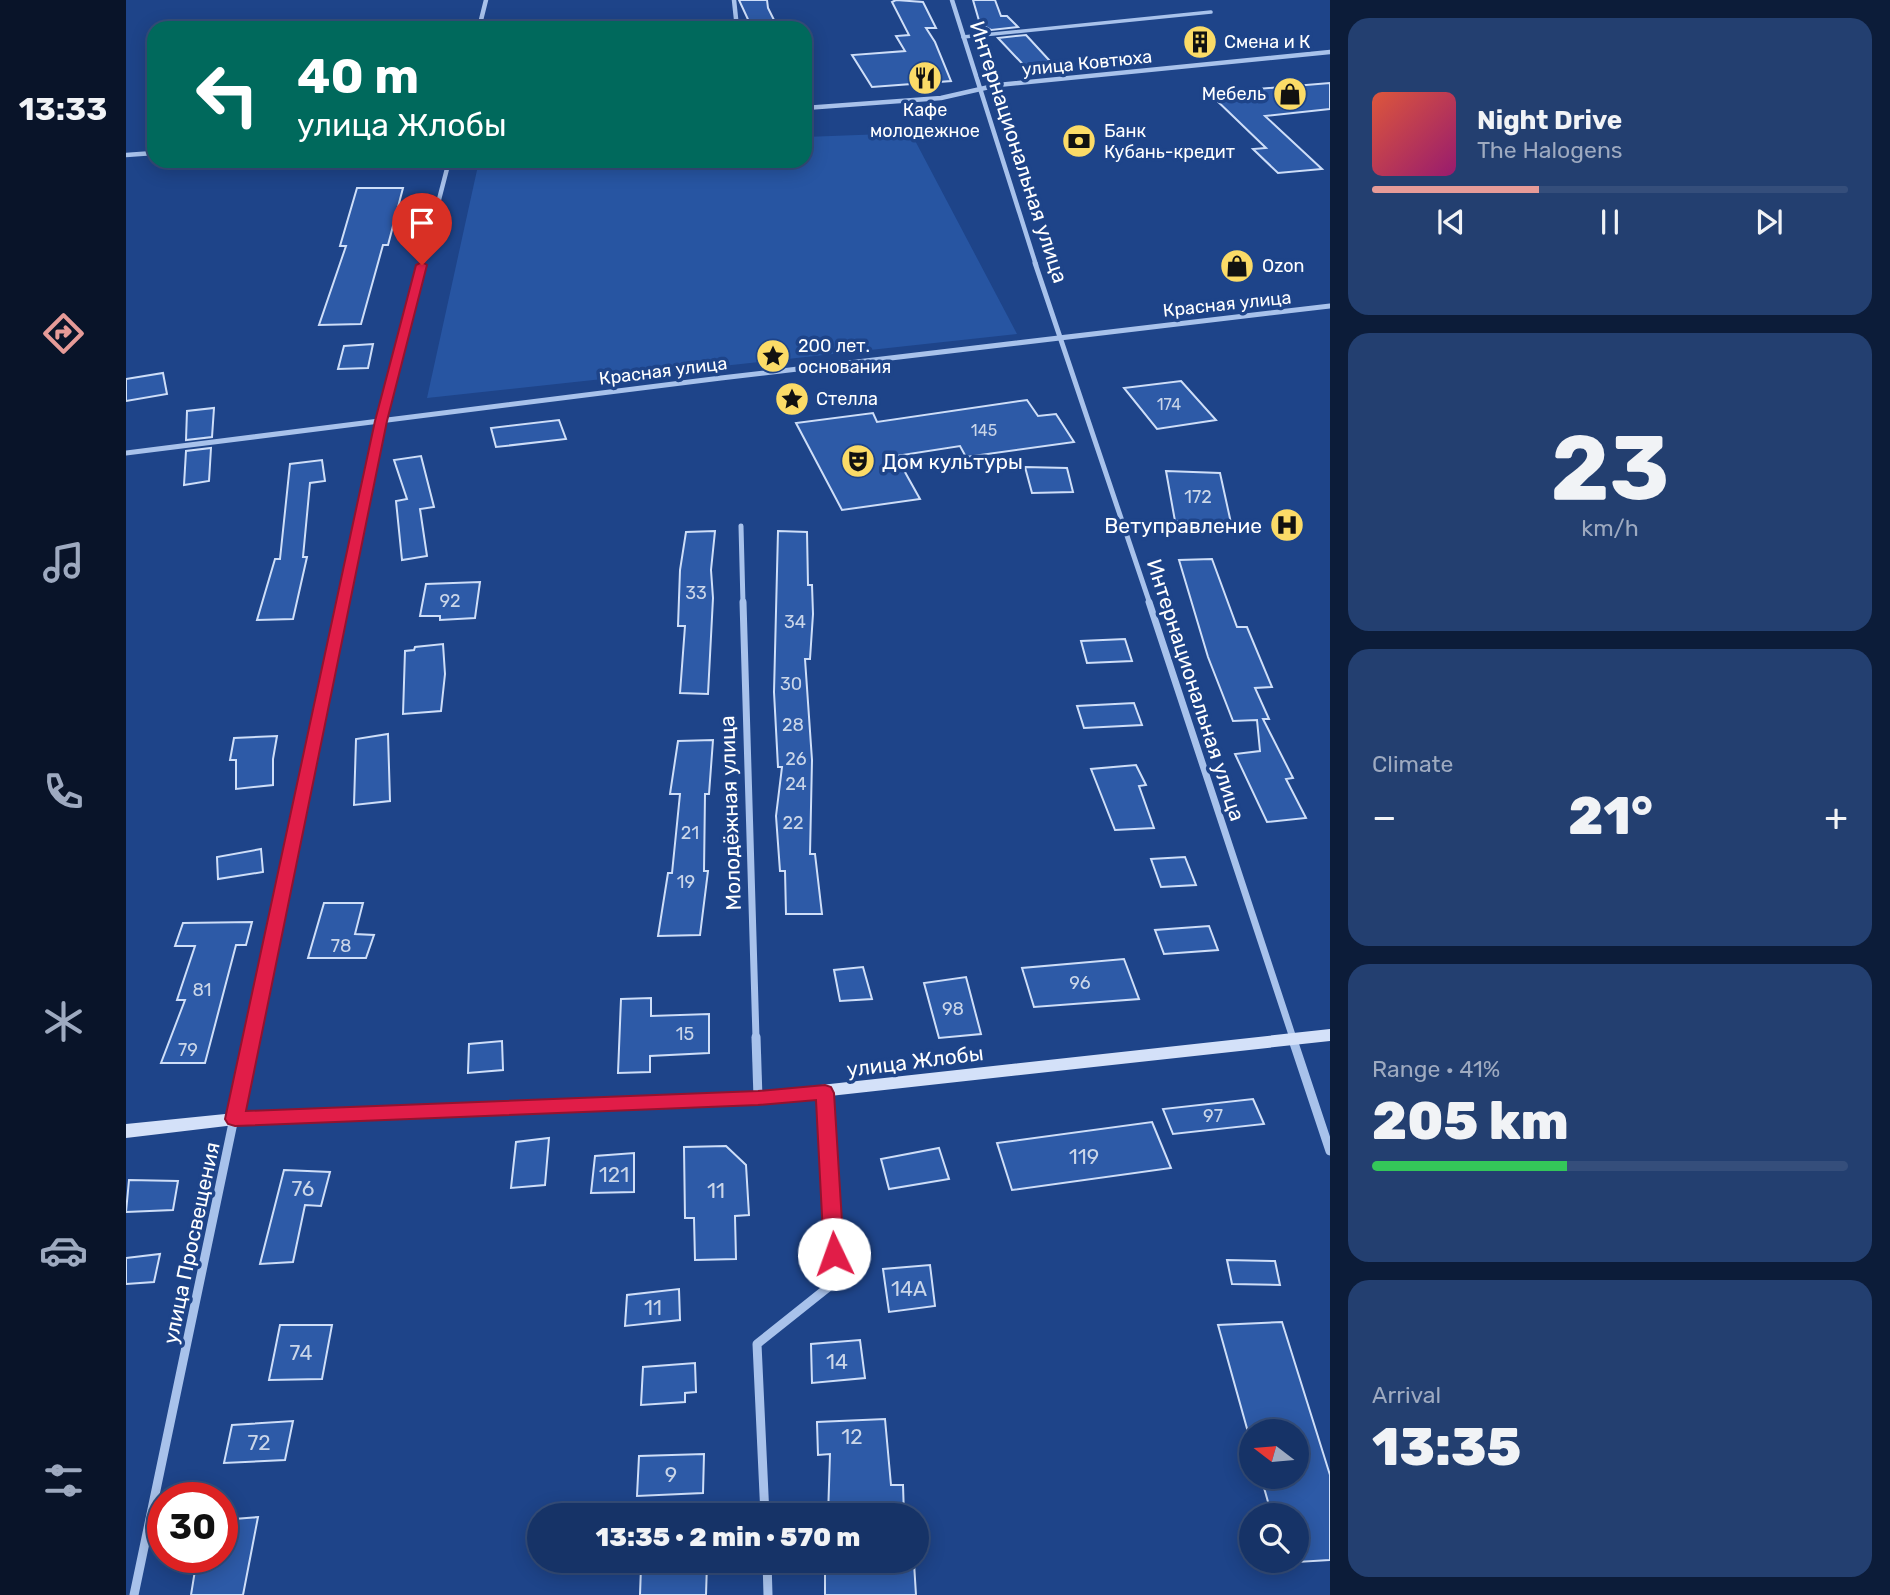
<!DOCTYPE html>
<html lang="en">
<head>
<meta charset="utf-8">
<style>
	:root { --surface:#163367; --page:#233f70; --text:#f1f3f6; --muted:#9eaac0; --line:#354e7b; --accent:#e69b98 }
	body { margin:0; font-family:Rubik,sans-serif; background:var(--page); color:var(--text); height:100vh; display:flex; flex-direction:column; font-size:26px; white-space:nowrap }
	* { box-sizing:border-box; margin:0 }
	p { font-size:23px; color:var(--muted) }
	.icon { flex:none; width:38px; height:38px; fill:none; stroke:currentColor; stroke-width:2; stroke-linecap:round; stroke-linejoin:round }
	.map { position:relative; flex:1; overflow:hidden }
	.panel { display:flex; flex-direction:column; gap:18px; padding:18px; background:#0c1c39; width:560px }
	.panel>* { flex:none }
	.hud { position:absolute; left:21px; top:21px; width:665px; height:147px; border-radius:21px; box-shadow:0 4px 18px #0003,0 0 0 2px var(--line); background:#00695c; color:#fff; overflow:hidden }
	.needle { width:46px; rotate:286deg }
	.buttons { position:absolute; left:1113px; top:1419px; display:grid; gap:14px }
	.buttons a { display:grid; place-items:center; width:70px; height:70px; border-radius:50%; background:var(--surface); box-shadow:0 4px 18px #0003,0 0 0 2px var(--line); font-size:35px }
	.speed { position:absolute; left:21px; top:1482px; display:flex; gap:14px; font-size:35px; font-weight:700; text-align:center }
	.speed>* { display:grid; place-content:center; width:91px; height:91px; border-radius:50%; background:var(--surface); box-shadow:0 4px 18px #0003,0 0 0 2px var(--line); line-height:1 }
	.speed .limit { border:10px solid #d22; background:#fff; color:#111 }
	.pin { position:absolute; display:grid; place-items:center; width:60px; height:60px; color:#fff; margin:-72px -30px; border-radius:50% 50% 50% 0; rotate:-45deg; box-shadow:0 0 7px #0007 }
	.pin .icon { rotate:45deg }
	.me { position:absolute; width:77px; margin:-38px; rotate:357deg; stroke-linejoin:round; filter:drop-shadow(0 0 5px #0008) }
	.turn { display:flex; align-items:center; gap:24px; height:147px; padding:0 35px; font-size:32px }
	.turn .icon { width:91px; height:91px; stroke-width:2.5 }
	.turn b { display:block; font-size:49px; line-height:60px }
	.big { font-size:52px; font-weight:800; line-height:1.1 }
	.panel .card { flex:1; display:flex; flex-direction:column; justify-content:center; gap:10px; min-width:0; padding:0 24px; border-radius:21px; background:var(--page) }
	.panel .dial { align-items:center; gap:0 }
	.dial b { font-size:91px; line-height:1 }
	.song { display:flex; align-items:center; gap:21px }
	.cover { width:84px; height:84px; border-radius:10px; background:linear-gradient(135deg,hsl(10 70% 55%),hsl(320 70% 35%)) }
	.played { height:7px; border-radius:4px; background:linear-gradient(90deg,var(--accent) 35%,var(--line) 35%) }
	.keys { display:flex; justify-content:space-around; direction:ltr }
	.heat { display:flex; justify-content:space-between; align-items:center; font-size:38px; direction:ltr }
	.charge { height:10px; border-radius:5px; background:linear-gradient(90deg,#34c759 41%,var(--line) 0) }
	.trip { position:absolute; left:401px; top:1503px; width:402px; height:70px; border-radius:35px; background:var(--surface); box-shadow:0 4px 18px #0003,0 0 0 2px var(--line); font-weight:800; line-height:70px; text-align:center }
	main { display:flex; flex:1; min-height:0 }
	.dock { display:flex; flex-direction:column; width:126px; justify-content:space-around; align-items:center; background:#091429; color:var(--muted) }
	.dock .icon { width:49px; height:49px }
	.dock .current { color:var(--accent) }
	.dock b { font-size:32px; color:var(--text) }
	.map>svg:first-child { display:block }
	.green { fill:#2755a2 }
	.building { fill:#2d5aa7; stroke:#cedef8; stroke-width:2 }
	.lines { fill:none; stroke-linecap:round; stroke-linejoin:round }
	.lane { stroke:#a8c2eb; stroke-width:3.5 }
	.street-far3 { stroke:#a8c2eb; stroke-width:4.5 }
	.street-far2 { stroke:#a8c2eb; stroke-width:5 }
	.street-far1 { stroke:#a8c2eb; stroke-width:7 }
	.street { stroke:#a8c2eb; stroke-width:9 }
	.secondary { fill:#d4e1f9; fill-rule:evenodd }
	.route { fill:#e11d48; stroke:#92132f; stroke-width:2 }
	.labels { text-anchor:middle; dominant-baseline:central; stroke-width:7; stroke-linejoin:round; paint-order:stroke }
	.far-number-label { font-size:16px; fill:#cad6e9 }
	.far-poi-label { font-size:18px; fill:#fff; stroke:#1e4489; text-anchor:start }
	.far-street-label { font-size:18px; fill:#fff; stroke:#1e4489 }
	.number-label { font-size:18px; fill:#cad6e9 }
	.street-label { font-size:21px; fill:#fff; stroke:#1e4489 }
	.poi-label { font-size:21px; fill:#fff; stroke:#1e4489; text-anchor:start }
	.near-number-label { font-size:21px; fill:#cad6e9 }
</style>
</head>
<body>
<main>
<nav class="dock">
<b>13:33</b>
<svg class="icon current" aria-label="directions" viewBox="0 0 24 24"><path d="M12 3l9 9-9 9-9-9zM9 14v-3h6M13 9l2 2-2 2"/></svg>
<svg class="icon" aria-label="music" viewBox="0 0 24 24"><path d="M9 18V5l10-2v13"/><circle cx="6" cy="18" r="3"/><circle cx="16" cy="16" r="3"/></svg>
<svg class="icon" aria-label="phone" viewBox="0 0 24 24"><path d="M5 4h4l2 5-3 2q2 4 5 5l2-3 5 2v4C11 20 4 13 5 4z"/></svg>
<svg class="icon" aria-label="climate" viewBox="0 0 24 24"><path d="M12 3v18M4 7l16 10M4 17L20 7"/></svg>
<svg class="icon" aria-label="car" viewBox="0 0 24 24"><path d="M5 17H2v-5l4-1 3-4h7l3 4 3 1v5h-3M9 17h6M6 11h13"/><circle cx="7" cy="17" r="2"/><circle cx="17" cy="17" r="2"/></svg>
<svg class="icon" aria-label="filters" viewBox="0 0 24 24"><path d="M4 7h16M4 17h16"/><circle cx="9" cy="7" r="2"/><circle cx="15" cy="17" r="2"/></svg>
</nav>
<div class="map">
<svg width="1204" height="1595" viewBox="0 0 1204 1595">
	<rect width="100%" height="100%" fill="#1e4489"/>
	<polygon class="green" points="785,133 891,334 301,398 353,161 679,161 679,137"/>
	<g class="building">
		<polygon points="613,0 641,0 642,8 652,28 626,28"/>
		<polygon points="770,0 797,2 810,28 800,28 809,42 825,81 746,87 726,55 779,51 770,36 783,35 766,2"/>
		<polygon points="847,0 869,0 875,16 881,16 892,27 865,30 854,24"/>
		<polygon points="900,35 934,72 906,74 872,38"/>
		<polygon points="1204,83 1204,109 1139,116 1196,169 1152,173 1127,149 1140,148 1083,93"/>
		<polygon points="231,188 277,188 262,245 257,245 235,324 193,325 220,246 214,246"/>
		<polygon points="247,344 242,368 212,369 218,346"/>
		<polygon points="37,373 41,394 0,401 0,379"/>
		<polygon points="1055,381 1090,420 1031,429 998,388"/>
		<polygon points="901,400 912,416 930,414 948,442 840,457 834,446 770,456 794,499 716,510 670,423 747,413 751,422"/>
		<polygon points="88,408 86,437 60,440 61,411"/>
		<polygon points="433,420 440,439 370,447 365,428"/>
		<polygon points="85,448 83,481 58,485 60,451"/>
		<polygon points="295,456 308,507 294,509 301,556 276,560 270,501 281,499 268,460"/>
		<polygon points="196,460 199,481 184,483 177,557 181,557 167,619 131,620 149,559 154,559 164,464"/>
		<polygon points="899,467 941,468 947,492 906,493"/>
		<polygon points="1040,471 1094,473 1105,523 1049,521"/>
		<polygon points="589,531 585,570 587,598 582,694 554,693 559,626 552,626 554,570 560,532"/>
		<polygon points="652,531 681,532 682,585 686,585 687,614 684,659 679,659 686,760 684,854 689,854 696,914 660,914 659,871 654,871 650,816 656,767 652,767 648,692"/>
		<polygon points="1086,559 1111,627 1121,627 1146,687 1129,688 1143,719 1137,719 1167,778 1160,779 1180,818 1141,822 1109,754 1134,751 1131,720 1107,721 1082,657 1053,560"/>
		<polygon points="354,582 349,618 314,620 314,616 294,616 300,584"/>
		<polygon points="999,639 1006,661 961,663 955,641"/>
		<polygon points="317,644 319,674 315,711 277,714 279,651 288,650 289,647"/>
		<polygon points="1008,703 1016,725 958,728 951,706"/>
		<polygon points="262,734 264,801 228,805 230,739"/>
		<polygon points="151,736 147,759 147,785 110,789 110,760 104,760 108,738"/>
		<polygon points="587,740 583,794 579,794 578,871 582,871 574,935 532,936 542,873 546,873 554,794 544,794 552,741"/>
		<polygon points="1010,765 1020,785 1013,786 1028,828 989,830 965,769"/>
		<polygon points="135,849 137,872 92,879 91,857"/>
		<polygon points="1059,857 1070,885 1035,887 1025,859"/>
		<polygon points="198,903 237,903 229,934 248,935 240,958 182,958"/>
		<polygon points="126,922 120,945 110,945 79,1063 35,1063 59,1000 51,1000 69,946 49,946 57,923"/>
		<polygon points="1083,926 1092,950 1038,954 1029,930"/>
		<polygon points="998,959 1013,999 908,1007 896,968"/>
		<polygon points="737,967 746,999 714,1001 708,970"/>
		<polygon points="840,977 855,1034 813,1038 798,983"/>
		<polygon points="525,998 525,1016 583,1014 583,1053 524,1056 524,1072 492,1073 495,999"/>
		<polygon points="376,1041 377,1070 342,1073 343,1044"/>
		<polygon points="1127,1099 1138,1124 1047,1134 1037,1109"/>
		<polygon points="1026,1122 1045,1168 886,1190 871,1143"/>
		<polygon points="423,1138 419,1185 385,1188 390,1142"/>
		<polygon points="600,1146 620,1165 623,1215 609,1216 610,1259 569,1260 568,1218 559,1218 558,1147"/>
		<polygon points="813,1148 823,1179 763,1189 755,1159"/>
		<polygon points="508,1153 508,1192 465,1193 469,1156"/>
		<polygon points="158,1170 204,1172 195,1206 179,1205 167,1262 134,1264"/>
		<polygon points="3,1180 52,1181 47,1210 0,1212"/>
		<polygon points="34,1254 28,1282 0,1284 0,1258"/>
		<polygon points="1101,1260 1149,1261 1154,1285 1106,1284"/>
		<polygon points="804,1265 809,1306 763,1312 757,1269"/>
		<polygon points="553,1289 554,1320 499,1326 501,1295"/>
		<polygon points="1156,1322 1204,1475 1204,1560 1171,1562 1171,1516 1146,1516 1135,1477 1171,1477 1171,1432 1122,1432 1092,1325"/>
		<polygon points="154,1325 206,1325 196,1379 143,1380"/>
		<polygon points="734,1340 739,1378 686,1383 685,1344"/>
		<polygon points="569,1363 570,1392 559,1393 559,1402 515,1405 517,1367"/>
		<polygon points="759,1419 765,1485 777,1485 778,1516 702,1516 704,1454 692,1455 691,1422"/>
		<polygon points="167,1421 159,1460 98,1463 106,1425"/>
		<polygon points="578,1454 577,1493 511,1496 513,1456"/>
		<polygon points="132,1517 117,1595 65,1595 71,1558 96,1558 96,1520"/>
		<polygon points="699,1562 788,1563 790,1595 699,1595"/>
		<polygon points="581,1563 580,1595 514,1595 515,1567"/>
	</g>
	<g class="lines">
		<polyline class="lane" points="837,37 1085,12"/>
		<g class="street-far3">
			<polyline points="608,0 611,28"/>
			<polyline points="826,0 910,265"/>
			<polyline points="353,28 360,0"/>
			<polyline points="679,108 815,98 872,85 1204,52"/>
			<polyline points="0,155 28,153"/>
			<polyline points="296,265 323,161"/>
		</g>
		<g class="street-far2">
			<polyline points="909,263 1024,604"/>
			<polyline points="0,453 595,378 1204,306"/>
			<polyline points="615,526 617,604"/>
			<polyline points="217,604 255,421 296,263"/>
		</g>
		<g class="street-far1">
			<polyline points="617,602 630,1038"/>
			<polyline points="1023,602 1167,1038"/>
			<polyline points="125,1038 217,602"/>
		</g>
		<g class="street">
			<polyline points="630,1037 632,1098"/>
			<polyline points="1166,1037 1204,1151"/>
			<polyline points="639,1516 631,1344 710,1281 699,1092"/>
			<polyline points="641,1561 642,1595"/>
			<polyline points="8,1595 125,1037"/>
		</g>
		<polygon class="secondary" points="1204,1029 1204,1041 632,1104 109,1125 0,1138 0,1124 109,1113 632,1092"/>
	</g>
	<polygon class="route" points="296,262 301,265 261,421 120,1111 632,1091 699,1085 705,1087 708,1093 718,1254 715,1260 708,1263 701,1260 698,1254 690,1100 632,1105 109,1126 102,1124 99,1119 249,421 290,265"/>
	<defs>
		<g id="building-disc" transform="scale(1.75)"><circle r="9.5" fill="#fbdb67" stroke="#1e4489"/><path d="M-4-6H4V6H1V3H-1V6H-4ZM-2.5-4.3h1.7v1.8h-1.7ZM.8-4.3h1.7v1.8H.8ZM-2.5-1h1.7V.8h-1.7ZM.8-1h1.7V.8H.8Z" fill="#111"/></g>
		<g id="restaurant-disc" transform="scale(1.75)"><circle r="9.5" fill="#fbdb67" stroke="#1e4489"/><path d="M-5-6h1v4h1v-4h1v4h1v-4h1v5L-1.5 .5V6h-2V.5L-5-1ZM5-6V6H3V1.5H1.5Q1.5-4 5-6Z" fill="#111"/></g>
		<g id="shop-disc" transform="scale(1.75)"><circle r="9.5" fill="#fbdb67" stroke="#1e4489"/><path d="M-5-2.5h2.3a2.7 3.5 0 0 1 5.4 0H5L5.5 6h-11ZM-1.5-2.5h3a1.5 2.3 0 0 0-3 0Z" fill="#111"/></g>
		<g id="bank-disc" transform="scale(1.75)"><circle r="9.5" fill="#fbdb67" stroke="#1e4489"/><path d="M-6-4H6V4H-6ZM0-2.3a2.3 2.3 0 1 0 0 4.6a2.3 2.3 0 1 0 0-4.6Z" fill="#111"/></g>
		<g id="sight-disc" transform="scale(1.75)"><circle r="9.5" fill="#fbdb67" stroke="#1e4489"/><path d="M0-6L1.8-2.2L6-1.7L2.9 1.2L3.7 5.4L0 3.3L-3.7 5.4L-2.9 1.2L-6-1.7L-1.8-2.2Z" fill="#111"/></g>
		<g id="theatre-disc" transform="scale(1.75)"><circle r="9.5" fill="#fbdb67" stroke="#1e4489"/><path d="M-5-5.5Q0-4 5-5.5V0Q5 5 0 6Q-5 5-5 0ZM-3.3-2.5H-1v1.5H-3.3ZM1-2.5H3.3v1.5H1ZM-2.8 1Q0 5.5 2.8 1Z" fill="#111"/></g>
		<g id="hospital-disc" transform="scale(1.75)"><circle r="9.5" fill="#fbdb67" stroke="#1e4489"/><path d="M-5-5h3v3.5h4V-5h3V5h-3V1.5h-4V5h-3Z" fill="#111"/></g>
	</defs>
	<g fill-rule="evenodd">
		<use href="#building-disc" x="1074" y="42"/>
		<use href="#restaurant-disc" x="799" y="78"/>
		<use href="#shop-disc" x="1164" y="94"/>
		<use href="#bank-disc" x="953" y="141"/>
		<use href="#shop-disc" x="1111" y="266"/>
		<use href="#sight-disc" x="647" y="356"/>
		<use href="#sight-disc" x="666" y="399"/>
		<use href="#theatre-disc" x="732" y="461"/>
		<use href="#hospital-disc" x="1161" y="525"/>
	</g>
	<g class="labels">
		<g class="far-number-label">
			<text x="1043" y="404">174</text>
			<text x="858" y="430">145</text>
		</g>
		<g class="far-poi-label">
			<text x="1098" y="42">Смена и К</text>
			<text x="1140" y="94" text-anchor="end">Мебель</text>
			<text x="799" y="110" text-anchor="middle">Кафе<tspan x="799" dy="21">молодежное</tspan></text>
			<text x="978" y="131">Банк<tspan x="978" dy="21">Кубань-кредит</tspan></text>
			<text x="1136" y="266">Ozon</text>
			<text x="672" y="346">200 лет.<tspan x="672" dy="21">основания</tspan></text>
			<text x="690" y="399">Стелла</text>
		</g>
		<g class="far-street-label">
			<text transform="translate(961 63) rotate(-6)">улица Ковтюха</text>
			<text transform="translate(1101 304) rotate(-6)">Красная улица</text>
			<text transform="translate(537 371) rotate(-7)">Красная улица</text>
		</g>
		<g class="number-label">
			<text x="1072" y="497">172</text>
			<text x="570" y="593">33</text>
			<text x="324" y="601">92</text>
			<text x="669" y="622">34</text>
			<text x="665" y="684">30</text>
			<text x="667" y="725">28</text>
			<text x="670" y="759">26</text>
			<text x="670" y="784">24</text>
			<text x="667" y="823">22</text>
			<text x="564" y="833">21</text>
			<text x="560" y="882">19</text>
			<text x="215" y="946">78</text>
			<text x="954" y="983">96</text>
			<text x="76" y="990">81</text>
			<text x="827" y="1009">98</text>
			<text x="559" y="1034">15</text>
			<text x="62" y="1050">79</text>
			<text x="1087" y="1116">97</text>
		</g>
		<g class="street-label">
			<text transform="translate(893 152) rotate(72)">Интернациональная улица</text>
			<text transform="translate(1070 690) rotate(72)">Интернациональная улица</text>
			<text transform="translate(604 813) rotate(-92)">Молодёжная улица</text>
			<text transform="translate(789 1061) rotate(-7)">улица Жлобы</text>
			<text transform="translate(65 1243) rotate(-78)">улица Просвещения</text>
		</g>
		<g class="poi-label">
			<text x="756" y="461">Дом культуры</text>
			<text x="1136" y="525" text-anchor="end">Ветуправление</text>
		</g>
		<g class="near-number-label">
			<text x="958" y="1156">119</text>
			<text x="488" y="1174">121</text>
			<text x="177" y="1188">76</text>
			<text x="590" y="1190">11</text>
			<text x="783" y="1288">14А</text>
			<text x="527" y="1307">11</text>
			<text x="175" y="1352">74</text>
			<text x="711" y="1361">14</text>
			<text x="726" y="1436">12</text>
			<text x="133" y="1442">72</text>
			<text x="545" y="1474">9</text>
		</g>
	</g>
</svg>
<div class="buttons">
<a><svg class="needle" viewBox="-14 -14 28 28"><path d="M0-13l5 13h-10z" fill="#e53935"/><path d="M0 13l5-13h-10z" fill="#9eaac0"/></svg></a>
<a><svg class="icon" aria-label="search" viewBox="0 0 24 24"><circle cx="10" cy="10" r="6"/><path d="M15 15l6 6"/></svg></a>
</div>
<div class="speed"><div class="limit">30</div></div>
<div class="pin" style="left:296px;top:265px;background:#d93025"><svg class="icon" aria-label="arrive" viewBox="0 0 24 24"><path d="M6 21V4h12l-3 4 3 4H6"/></svg></div>
<svg class="me" style="left:708px;top:1254px" viewBox="-20 -20 40 40"><circle r="19" fill="#fff"/><path d="M0-13L10 11 0 6-10 11z" fill="#e11d48"/></svg>
<div class="trip">13:35 · 2 min · 570 m</div>
<div class="hud">
<div class="turn"><svg class="icon" aria-label="left" viewBox="0 0 24 24"><path d="M17 20v-9H6M10 6l-5 5 5 5"/></svg><div><b>40 m</b>улица Жлобы</div></div>
</div>
</div>
<section class="panel">
<div class="card">
<div class="song"><i class="cover"></i><div><b>Night Drive</b><p>The Halogens</p></div></div>
<div class="played"></div>
<div class="keys"><svg class="icon" aria-label="previous" viewBox="0 0 24 24"><path d="M18 5L8 12l10 7zM5 5v14"/></svg><svg class="icon" aria-label="pause" viewBox="0 0 24 24"><path d="M8 5v14M16 5v14"/></svg><svg class="icon" aria-label="next" viewBox="0 0 24 24"><path d="M6 5l10 7-10 7zM19 5v14"/></svg></div>
</div>
<div class="card dial"><b>23</b><p>km/h</p></div>
<div class="card"><p>Climate</p>
<div class="heat"><a>−</a><b class="big">21°</b><a>+</a></div>
</div>
<div class="card"><p>Range · 41%</p><b class="big">205 km</b><div class="charge"></div></div>
<div class="card"><p>Arrival</p><b class="big">13:35</b></div>
</section>
</main>
</body>
</html>
